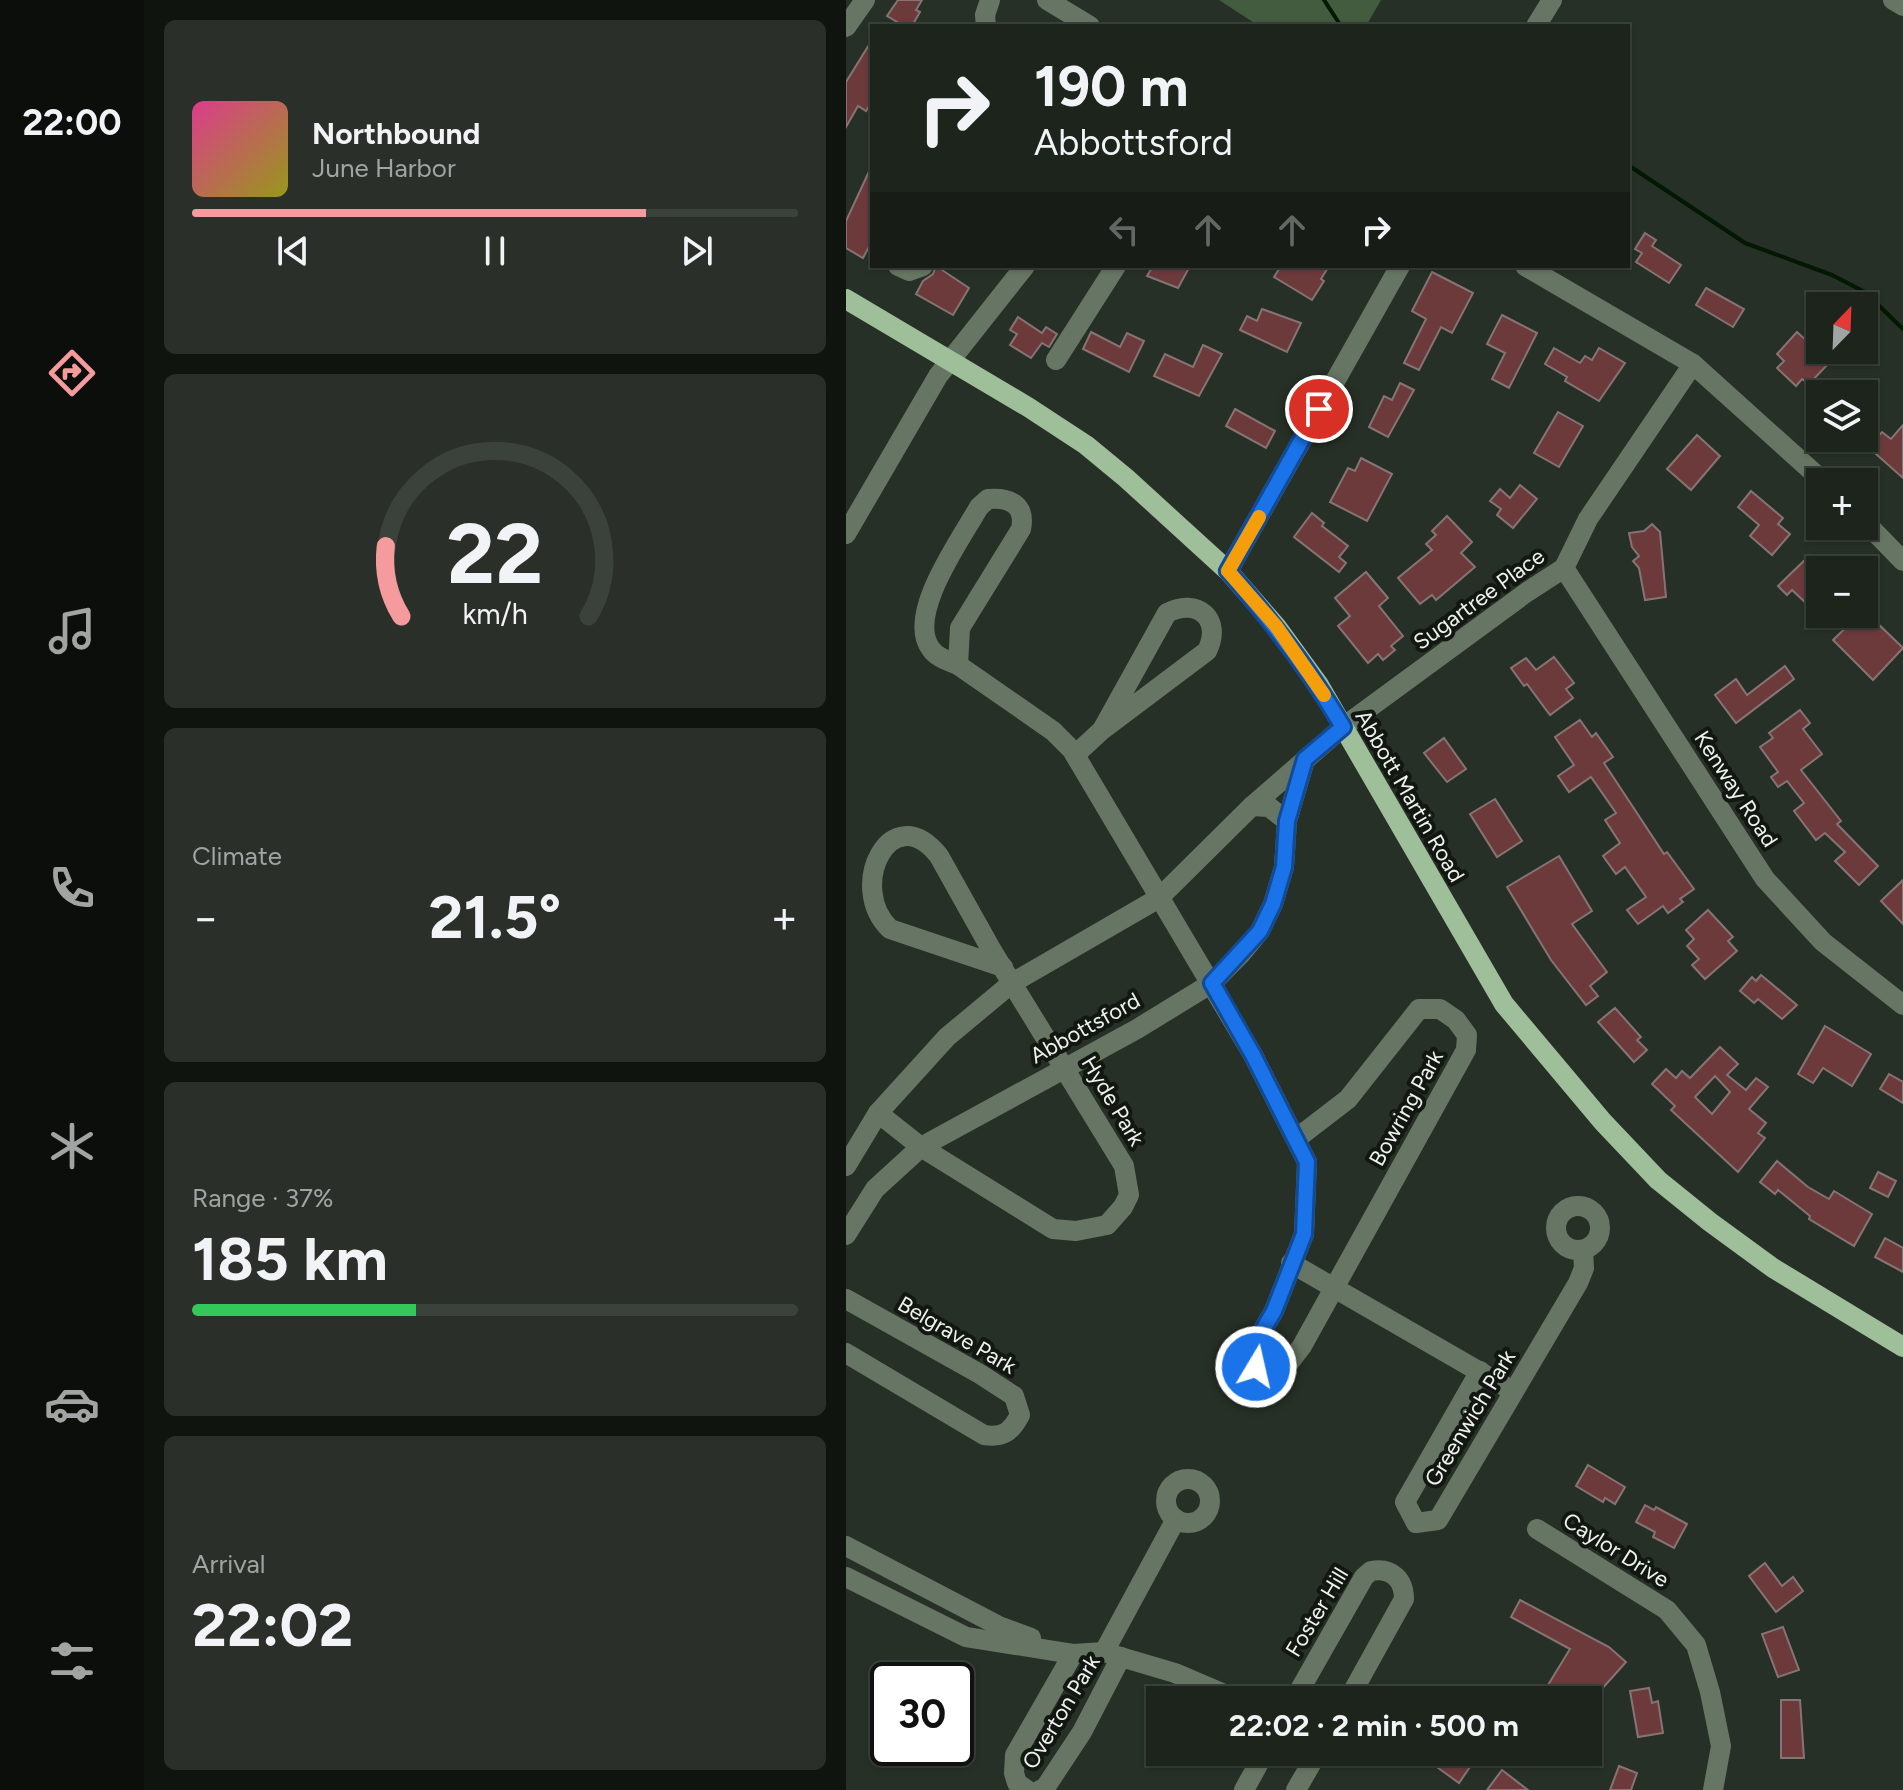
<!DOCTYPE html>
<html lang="en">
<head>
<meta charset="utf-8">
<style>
	:root { --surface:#1d241c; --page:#2a3029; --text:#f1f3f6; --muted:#a0a4a3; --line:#3b413b; --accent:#f59b9d }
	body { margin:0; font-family:Figtree,sans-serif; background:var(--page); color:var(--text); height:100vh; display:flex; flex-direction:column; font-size:30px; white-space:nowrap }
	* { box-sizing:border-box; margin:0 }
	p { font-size:26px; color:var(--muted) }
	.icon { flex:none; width:44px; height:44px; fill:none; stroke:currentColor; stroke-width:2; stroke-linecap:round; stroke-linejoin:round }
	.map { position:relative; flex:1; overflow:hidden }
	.sheet { display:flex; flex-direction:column; gap:20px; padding:20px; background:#10140f; width:702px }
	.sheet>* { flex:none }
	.hud { position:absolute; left:24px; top:24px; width:760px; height:244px; border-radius:0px; box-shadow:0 2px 6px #0004,0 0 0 2px var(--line); background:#1d241c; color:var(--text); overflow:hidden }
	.needle { width:52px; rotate:23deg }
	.controls { position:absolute; left:960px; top:292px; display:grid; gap:16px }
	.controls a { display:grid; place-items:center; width:72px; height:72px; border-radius:0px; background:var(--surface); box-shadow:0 2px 6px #0004,0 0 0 2px var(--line); font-size:40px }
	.speed { position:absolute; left:24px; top:1662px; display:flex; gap:16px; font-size:40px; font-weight:700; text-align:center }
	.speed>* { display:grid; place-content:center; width:104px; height:104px; border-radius:50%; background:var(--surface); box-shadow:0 2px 6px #0004,0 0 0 2px var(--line); line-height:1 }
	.speed .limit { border:4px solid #111; border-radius:12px; background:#fff; color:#111 }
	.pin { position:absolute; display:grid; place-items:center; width:68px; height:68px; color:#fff; margin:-34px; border:4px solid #fff; border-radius:50%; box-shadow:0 2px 8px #0007 }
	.me { position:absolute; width:88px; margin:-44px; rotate:9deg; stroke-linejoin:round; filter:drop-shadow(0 0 6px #0008) }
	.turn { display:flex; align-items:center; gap:28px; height:168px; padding:0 32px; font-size:36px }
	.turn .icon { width:104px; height:104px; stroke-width:2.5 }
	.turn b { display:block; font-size:56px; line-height:68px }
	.lanes { display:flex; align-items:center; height:76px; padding:0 32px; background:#0003; justify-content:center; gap:40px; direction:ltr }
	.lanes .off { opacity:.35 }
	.big { font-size:60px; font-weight:700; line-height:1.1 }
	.sheet .widget { flex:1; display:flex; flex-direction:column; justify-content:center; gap:12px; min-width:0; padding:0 28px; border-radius:12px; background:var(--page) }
	.sheet .dial { align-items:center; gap:0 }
	.dial svg { height:208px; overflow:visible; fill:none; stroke:var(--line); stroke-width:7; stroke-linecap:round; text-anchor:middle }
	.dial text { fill:var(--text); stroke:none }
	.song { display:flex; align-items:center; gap:24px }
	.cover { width:96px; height:96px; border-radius:12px; background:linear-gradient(135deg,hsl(330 70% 55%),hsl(60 70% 35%)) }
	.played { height:8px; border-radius:4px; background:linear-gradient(90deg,var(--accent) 75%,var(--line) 75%) }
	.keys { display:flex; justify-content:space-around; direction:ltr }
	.heat { display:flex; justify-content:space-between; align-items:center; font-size:44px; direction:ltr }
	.charge { height:12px; border-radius:6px; background:linear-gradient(90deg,#34c759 37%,var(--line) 0) }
	.trip { position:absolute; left:300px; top:1686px; width:456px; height:80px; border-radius:0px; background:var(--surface); box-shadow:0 2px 6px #0004,0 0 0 2px var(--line); font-weight:700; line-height:80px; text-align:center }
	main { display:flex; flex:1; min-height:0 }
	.tabs { display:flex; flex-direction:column; width:144px; justify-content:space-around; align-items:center; background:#0c0e0b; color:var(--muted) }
	.tabs .icon { width:56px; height:56px }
	.tabs .current { color:var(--accent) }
	.tabs b { font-size:36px; color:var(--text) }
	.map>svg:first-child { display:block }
	.green { fill:#435c40 }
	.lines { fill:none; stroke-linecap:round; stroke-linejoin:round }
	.stream { stroke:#001900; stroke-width:4 }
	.building { fill:#6d3a3c; stroke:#867474; stroke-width:2; fill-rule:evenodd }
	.minor { stroke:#677664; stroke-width:20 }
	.major { stroke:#9fbf9a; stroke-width:20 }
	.route-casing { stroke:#114b97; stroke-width:20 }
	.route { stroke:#1a73e8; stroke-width:14 }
	.slow { stroke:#f59e0b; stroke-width:14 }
	.labels { text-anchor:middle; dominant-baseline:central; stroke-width:8; stroke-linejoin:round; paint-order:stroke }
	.street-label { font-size:22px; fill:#eef4ed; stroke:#131712 }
</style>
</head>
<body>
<main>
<nav class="tabs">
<b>22:00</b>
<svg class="icon current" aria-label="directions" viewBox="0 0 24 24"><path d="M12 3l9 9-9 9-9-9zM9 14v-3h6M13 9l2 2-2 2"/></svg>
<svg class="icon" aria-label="music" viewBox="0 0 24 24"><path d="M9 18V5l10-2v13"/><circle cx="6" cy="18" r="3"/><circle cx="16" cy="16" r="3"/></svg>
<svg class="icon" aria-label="phone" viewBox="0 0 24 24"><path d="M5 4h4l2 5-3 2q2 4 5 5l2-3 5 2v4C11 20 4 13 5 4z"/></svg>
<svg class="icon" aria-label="climate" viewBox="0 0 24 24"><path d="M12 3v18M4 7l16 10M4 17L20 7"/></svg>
<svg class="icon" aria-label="car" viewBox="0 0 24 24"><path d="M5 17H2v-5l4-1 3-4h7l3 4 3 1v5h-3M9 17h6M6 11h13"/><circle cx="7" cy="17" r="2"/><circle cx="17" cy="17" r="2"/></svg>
<svg class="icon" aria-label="filters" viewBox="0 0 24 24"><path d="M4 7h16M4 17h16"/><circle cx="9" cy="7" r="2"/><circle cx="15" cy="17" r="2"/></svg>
</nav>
<section class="sheet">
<div class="widget">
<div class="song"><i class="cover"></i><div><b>Northbound</b><p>June Harbor</p></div></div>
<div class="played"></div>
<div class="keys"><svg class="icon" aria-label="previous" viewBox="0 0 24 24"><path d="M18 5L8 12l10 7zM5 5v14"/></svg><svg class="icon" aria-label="pause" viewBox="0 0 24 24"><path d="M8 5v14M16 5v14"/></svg><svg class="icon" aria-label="next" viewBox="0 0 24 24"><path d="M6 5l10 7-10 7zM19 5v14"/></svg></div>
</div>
<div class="widget dial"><svg viewBox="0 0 100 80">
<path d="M14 69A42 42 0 1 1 86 69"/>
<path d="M14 69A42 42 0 0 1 8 42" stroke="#f59b9d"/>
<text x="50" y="56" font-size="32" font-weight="700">22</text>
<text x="50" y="72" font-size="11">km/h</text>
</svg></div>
<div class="widget"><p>Climate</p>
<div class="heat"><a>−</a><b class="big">21.5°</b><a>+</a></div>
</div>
<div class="widget"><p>Range · 37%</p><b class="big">185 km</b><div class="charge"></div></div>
<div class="widget"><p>Arrival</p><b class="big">22:02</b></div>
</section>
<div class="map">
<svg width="1057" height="1790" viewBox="0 0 1057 1790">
	<rect width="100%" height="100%" fill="#273026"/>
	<polygon class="green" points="373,0 535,0 520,26 413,26"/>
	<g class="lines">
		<g class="stream">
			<polyline points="478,0 495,26"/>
			<polyline points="782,165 899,243 986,275 1019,292 1057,329"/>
		</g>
	</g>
	<g class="building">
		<polygon points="52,0 76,0 70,10 74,12 66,26 58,26 41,16"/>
		<polygon points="26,40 26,101 20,111 12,106 0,127 0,82"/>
		<polygon points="26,165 26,241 17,258 0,248 0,221"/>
		<polygon points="799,233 810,240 806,246 835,265 823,283 790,262 796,253 789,249"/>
		<polygon points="90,266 123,288 107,315 70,294 77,281 87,274"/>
		<polygon points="307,266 344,266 332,288 301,276"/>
		<polygon points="435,266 483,266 475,279 478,281 466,300 428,277"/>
		<polygon points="586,272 627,293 606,333 595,327 573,370 558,363 580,319 566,311"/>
		<polygon points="860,288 898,309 887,327 850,305"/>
		<polygon points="416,309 455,323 441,352 394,330 401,316 411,321"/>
		<polygon points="656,315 691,333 663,388 646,379 659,353 641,344"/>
		<polygon points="172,317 196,333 200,327 211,334 203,347 196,343 185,358 164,345 171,334 164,330"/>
		<polygon points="245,332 274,347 281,333 298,341 283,372 237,349"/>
		<polygon points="951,332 984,362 963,384 956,379 950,386 931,368 938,361 931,354"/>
		<polygon points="357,345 376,354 353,396 308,376 319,354 347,367"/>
		<polygon points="708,348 734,363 739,356 746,360 753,348 779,363 753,401 719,381 721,377 699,364"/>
		<polygon points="554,383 568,390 542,437 523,427 538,396 546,400"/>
		<polygon points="389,409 429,431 420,448 380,426"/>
		<polygon points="712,412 737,426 713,467 688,453"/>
		<polygon points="1057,425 1057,478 1022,447 1036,432 1045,439"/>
		<polygon points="851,435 874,456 845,490 821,469"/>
		<polygon points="515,458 546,474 521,521 484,502 502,468 509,471"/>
		<polygon points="674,485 691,499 667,528 651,515 655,509 644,501 654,489 664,498"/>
		<polygon points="905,491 937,518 932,524 944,534 926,555 904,536 913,525 892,507"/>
		<polygon points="466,513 478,523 476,526 502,546 493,557 500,563 493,572 448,537"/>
		<polygon points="601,516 626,542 615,553 629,567 590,600 586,595 574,604 552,578 586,550 580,544 590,535 586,531"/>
		<polygon points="806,524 814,532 820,597 799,600 793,568 787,561 793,556 786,547 783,533 798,531"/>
		<polygon points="964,555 974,565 974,603 968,597 961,604 946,590 941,595 932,586"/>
		<polygon points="520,572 542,598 533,606 557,636 545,646 549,650 537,660 532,654 522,663 492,626 504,616 489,598"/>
		<polygon points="1009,619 1018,628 1027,619 1057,648 1027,680 987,640"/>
		<polygon points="708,657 728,683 720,689 727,698 704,715 681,684 678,686 665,668 680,658 690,670"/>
		<polygon points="939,666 948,679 890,723 869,695 890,679 901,695"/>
		<polygon points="954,710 964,723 957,729 976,754 955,770 995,821 991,824 1032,866 1013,885 989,861 999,852 979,833 970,840 948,811 958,803 941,781 932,787 925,777 932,772 914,747 927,738 923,733"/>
		<polygon points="734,720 746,737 750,733 767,757 758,763 818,854 821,852 848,889 834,899 837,902 822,913 817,906 792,924 781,910 800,897 779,867 770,874 757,856 774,843 759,820 770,813 745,777 723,792 712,776 728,765 709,737"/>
		<polygon points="598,738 620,769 601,782 578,753"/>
		<polygon points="649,799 676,841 651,857 624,814"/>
		<polygon points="713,856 746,911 726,924 761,972 744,986 752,996 740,1005 705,960 661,887"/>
		<polygon points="1057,880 1057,924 1035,901"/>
		<polygon points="862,910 887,937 882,941 891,951 859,979 846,965 853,959 841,946 848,939 840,930"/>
		<polygon points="915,975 951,1005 936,1019 912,999 908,1003 894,991 906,977 910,981"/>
		<polygon points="769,1008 795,1037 791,1040 801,1050 788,1062 752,1022"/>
		<polygon points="979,1026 1025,1054 1006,1086 977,1068 967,1083 952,1074"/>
		<path d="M874,1047L892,1064L881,1075L900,1090L910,1078L922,1087L903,1109L920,1123L912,1133L919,1138L892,1172L825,1110L829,1106L806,1084L820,1069L830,1078L836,1071L844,1078ZM869,1076L884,1092L866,1114L849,1097Z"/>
		<polygon points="1043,1074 1057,1082 1057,1103 1034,1089"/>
		<polygon points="931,1161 962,1187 983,1199 988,1191 1026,1214 1008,1246 963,1219 964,1216 932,1190 929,1194 914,1182"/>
		<polygon points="1032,1172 1050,1181 1042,1197 1024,1188"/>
		<polygon points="1039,1238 1057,1248 1057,1272 1029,1257"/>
		<polygon points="742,1465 779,1487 769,1504 759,1498 757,1502 730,1486"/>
		<polygon points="799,1505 808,1510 810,1507 841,1524 828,1548 807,1537 809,1532 790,1522"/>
		<polygon points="919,1563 936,1586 947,1577 957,1591 930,1612 903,1576"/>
		<polygon points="674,1600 763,1647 780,1662 746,1700 716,1700 699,1690 724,1649 665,1617"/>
		<polygon points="937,1627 953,1670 932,1677 916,1634"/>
		<polygon points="803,1688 806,1703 812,1701 817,1733 792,1737 784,1691"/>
		<polygon points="935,1700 954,1700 958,1758 935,1758"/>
		<polygon points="570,1752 609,1752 626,1764 613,1783"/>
		<polygon points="773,1766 791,1773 785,1790 764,1790"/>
		<polygon points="656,1770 682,1790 641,1790"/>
	</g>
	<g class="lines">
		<g class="minor">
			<polyline points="201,0 244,26"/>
			<polyline points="1047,0 1057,6"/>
			<polyline points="140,26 139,15 144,0"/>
			<polyline points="690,26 706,0"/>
			<polyline points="0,27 19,0"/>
			<polyline points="52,266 63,271 77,266"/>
			<polyline points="679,266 847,364 978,482"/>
			<polyline points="210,360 270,266"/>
			<polyline points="1018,521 1057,561"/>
			<polyline points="0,534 92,376 179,266"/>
			<polyline points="718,568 919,879 977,942 1057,1005"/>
			<polyline points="382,571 554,266"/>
			<path d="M112,665L114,628L175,529C180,505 164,497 142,499L133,507C116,538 59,615 85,649C91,658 103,661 112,665L207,731L226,750L407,1055L461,1162L458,1234L428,1311L405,1350L410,1367L424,1375L436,1372L456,1346L620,1050L621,1035L610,1020L594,1009H573L502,1099L450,1139"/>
			<path d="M229,755L256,730L361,651C377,619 351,597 321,613L256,730"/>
			<polyline points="441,821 459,760"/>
			<path d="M32,1113L75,1147L207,1229L230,1231L261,1225L277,1207L283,1195L278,1166L145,949L93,856C45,796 0,887 44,929L157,967"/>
			<polyline points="0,1166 32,1113 101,1037 166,983 313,898 406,806 497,727 681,592 718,568 742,519 847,364"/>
			<circle cx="732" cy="1228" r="22"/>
			<polyline points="0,1235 29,1189 75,1147 291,1029 366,983 395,954 414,931 427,904 438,867 441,821 423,807 406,806"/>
			<polyline points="445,1263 667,1391"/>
			<path d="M0,1299L134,1374L168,1396L174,1415C165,1432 157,1438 138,1435L0,1353"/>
			<polyline points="634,1371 559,1502 570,1523 592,1520 732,1283 738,1268 737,1250"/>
			<circle cx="342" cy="1501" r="22"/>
			<polyline points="691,1529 821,1610 850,1645 864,1692 875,1746 867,1790"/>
			<polyline points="0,1546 155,1627 185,1638"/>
			<polyline points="0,1577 120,1637 227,1654 258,1652 329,1673 392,1700"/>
			<polyline points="258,1652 330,1519"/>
			<path d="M448,1700L518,1577L525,1571C546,1567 558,1580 558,1599L502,1700"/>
			<polyline points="181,1790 171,1783 168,1773 169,1755 227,1654"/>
			<polyline points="194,1790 199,1788 236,1732 275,1657"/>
			<polyline points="398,1790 419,1752"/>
			<polyline points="450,1790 472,1752"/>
		</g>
		<polyline class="major" points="0,299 182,407 240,445 280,478 382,571 430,626 473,685 658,1004 757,1122 812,1180 864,1222 927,1268 1057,1347"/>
	</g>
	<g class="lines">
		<g class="route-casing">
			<path id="route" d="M410,1367L405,1350L428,1311L458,1234L461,1162L407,1055L366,983L414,931L427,904L438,867L441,821L459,759L497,727C463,669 426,621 382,571L473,409"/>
		</g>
		<use href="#route" class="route"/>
		<polyline class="slow" points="413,517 382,571 430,626 478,695"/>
	</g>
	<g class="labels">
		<g class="street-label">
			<text transform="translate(633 599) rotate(-36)">Sugartree Place</text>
			<text transform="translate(890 789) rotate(57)">Kenway Road</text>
			<text transform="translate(564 796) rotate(60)">Abbott Martin Road</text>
			<text transform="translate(239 1028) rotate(-29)">Abbottsford</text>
			<text transform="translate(267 1101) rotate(59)">Hyde Park</text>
			<text transform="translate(560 1108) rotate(-61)">Bowring Park</text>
			<text transform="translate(111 1335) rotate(30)">Belgrave Park</text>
			<text transform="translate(624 1418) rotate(-59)">Greenwich Park</text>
			<text transform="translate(770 1550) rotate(32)">Caylor Drive</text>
			<text transform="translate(471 1612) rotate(-59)">Foster Hill</text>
			<text transform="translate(215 1712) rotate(-59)">Overton Park</text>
		</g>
	</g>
</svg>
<div class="controls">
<a><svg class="needle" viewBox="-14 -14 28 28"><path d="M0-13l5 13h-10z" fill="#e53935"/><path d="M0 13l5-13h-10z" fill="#a0a4a3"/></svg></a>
<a><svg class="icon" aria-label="layers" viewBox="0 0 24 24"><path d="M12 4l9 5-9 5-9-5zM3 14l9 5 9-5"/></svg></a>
<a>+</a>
<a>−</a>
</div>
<div class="speed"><div class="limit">30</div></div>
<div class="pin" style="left:473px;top:409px;background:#d93025"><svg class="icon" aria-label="arrive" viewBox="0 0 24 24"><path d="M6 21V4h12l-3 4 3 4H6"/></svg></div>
<svg class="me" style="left:410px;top:1367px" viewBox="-20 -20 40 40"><circle r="17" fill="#1a73e8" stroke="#fff" stroke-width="3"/><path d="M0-11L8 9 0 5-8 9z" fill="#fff"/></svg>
<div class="trip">22:02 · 2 min · 500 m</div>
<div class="hud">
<div class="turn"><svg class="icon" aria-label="right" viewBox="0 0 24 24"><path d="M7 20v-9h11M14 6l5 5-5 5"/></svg><div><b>190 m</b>Abbottsford</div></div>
<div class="lanes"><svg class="icon off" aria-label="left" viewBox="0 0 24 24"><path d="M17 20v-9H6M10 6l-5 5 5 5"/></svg><svg class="icon off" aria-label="ahead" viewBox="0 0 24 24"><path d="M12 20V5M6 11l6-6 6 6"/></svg><svg class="icon off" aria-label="ahead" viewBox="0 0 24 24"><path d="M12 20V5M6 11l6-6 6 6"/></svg><svg class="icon" aria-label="right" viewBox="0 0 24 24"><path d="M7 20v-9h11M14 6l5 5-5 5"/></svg></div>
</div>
</div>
</main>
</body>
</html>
